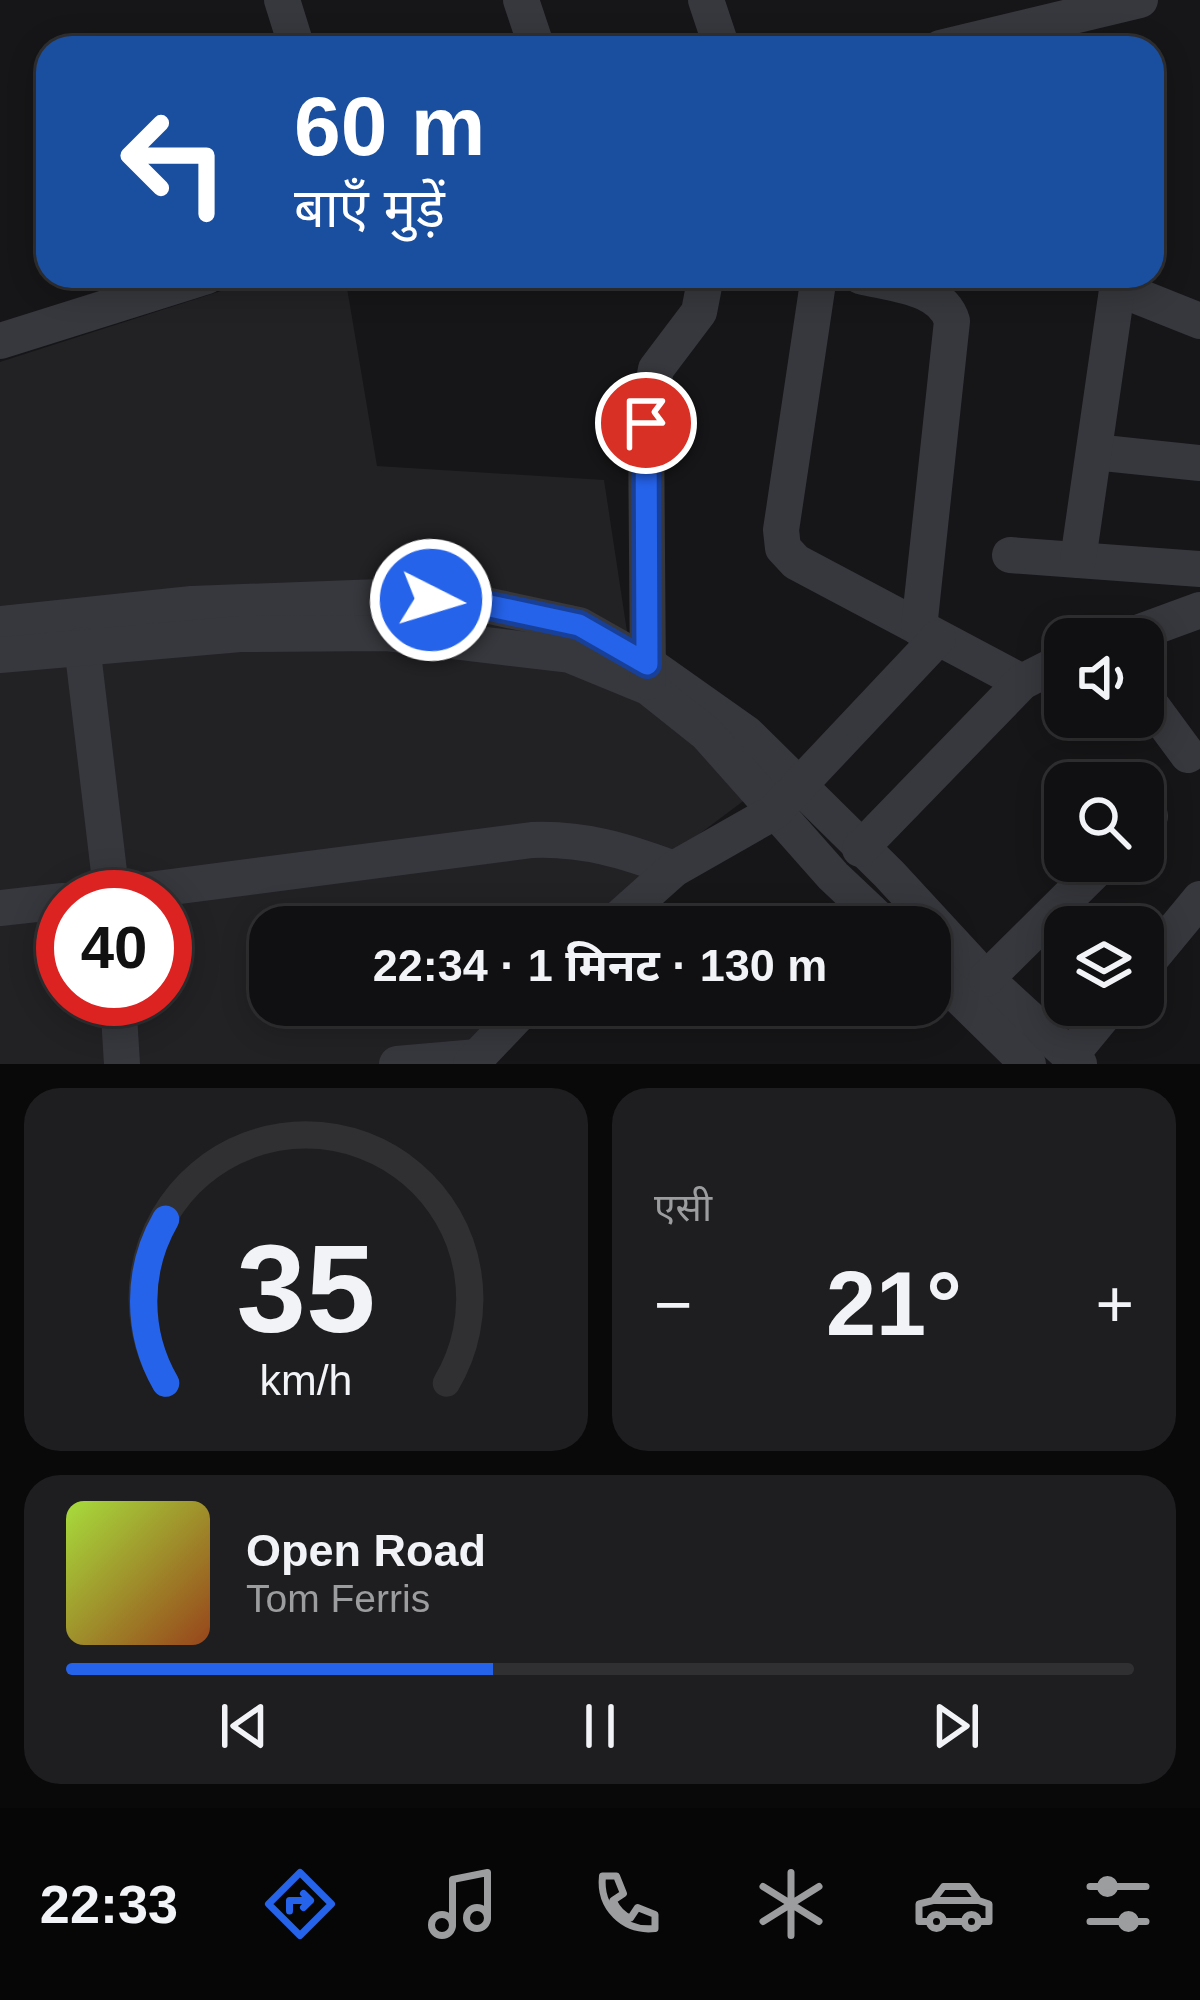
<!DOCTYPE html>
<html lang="hi">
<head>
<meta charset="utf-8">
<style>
	:root { --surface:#101012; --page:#1e1e20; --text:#f1f3f6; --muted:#9c9d9f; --line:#303032; --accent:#2563eb }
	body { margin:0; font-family:Arial,"Noto Sans Devanagari",sans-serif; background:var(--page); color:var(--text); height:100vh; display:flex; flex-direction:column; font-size:45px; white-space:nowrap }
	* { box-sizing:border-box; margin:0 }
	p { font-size:39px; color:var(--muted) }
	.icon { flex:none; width:66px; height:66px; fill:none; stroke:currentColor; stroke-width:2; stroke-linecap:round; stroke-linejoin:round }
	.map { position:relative; height:1064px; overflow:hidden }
	.side { display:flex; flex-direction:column; gap:24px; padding:24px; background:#09090a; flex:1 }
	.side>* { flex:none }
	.top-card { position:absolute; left:36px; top:36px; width:1128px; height:252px; border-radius:36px; box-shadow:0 6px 30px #0003,0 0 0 3px var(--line); background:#1a4fa0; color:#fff; overflow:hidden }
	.controls { position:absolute; left:1044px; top:618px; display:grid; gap:24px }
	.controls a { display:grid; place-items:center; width:120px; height:120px; border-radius:24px; background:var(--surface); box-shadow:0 6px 30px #0003,0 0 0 3px var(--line); font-size:60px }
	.speed { position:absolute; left:36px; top:870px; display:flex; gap:24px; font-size:60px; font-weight:700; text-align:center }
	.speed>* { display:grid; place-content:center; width:156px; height:156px; border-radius:50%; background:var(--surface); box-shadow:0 6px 30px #0003,0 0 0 3px var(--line); line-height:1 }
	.speed .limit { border:18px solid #d22; background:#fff; color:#111 }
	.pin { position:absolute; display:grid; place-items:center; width:102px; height:102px; color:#fff; margin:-51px; border:6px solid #fff; border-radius:50%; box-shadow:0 3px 12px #0007 }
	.me { position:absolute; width:132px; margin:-66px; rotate:95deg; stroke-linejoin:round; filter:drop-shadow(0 0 9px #0008) }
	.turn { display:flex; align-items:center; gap:42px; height:252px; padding:0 60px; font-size:54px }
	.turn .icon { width:156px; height:156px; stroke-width:2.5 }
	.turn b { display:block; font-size:84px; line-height:102px }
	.big { font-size:90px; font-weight:700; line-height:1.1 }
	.side .card { flex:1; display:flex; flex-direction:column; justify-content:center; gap:18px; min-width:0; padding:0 42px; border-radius:36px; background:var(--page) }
	.side .dial { align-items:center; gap:0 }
	.dial svg { height:312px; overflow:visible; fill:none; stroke:var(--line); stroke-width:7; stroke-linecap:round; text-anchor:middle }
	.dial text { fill:var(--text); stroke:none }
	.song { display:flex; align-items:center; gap:36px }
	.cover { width:144px; height:144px; border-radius:18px; background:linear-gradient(135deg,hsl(80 70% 55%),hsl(20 70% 35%)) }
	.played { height:12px; border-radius:6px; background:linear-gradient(90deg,var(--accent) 40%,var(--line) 40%) }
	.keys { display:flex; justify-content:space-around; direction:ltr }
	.heat { display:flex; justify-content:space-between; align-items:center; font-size:66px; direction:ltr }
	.side .tiles { flex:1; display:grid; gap:24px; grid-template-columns:1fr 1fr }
	.card:last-child { grid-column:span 2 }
	.trip { position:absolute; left:249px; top:906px; width:702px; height:120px; border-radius:36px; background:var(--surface); box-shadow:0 6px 30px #0003,0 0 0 3px var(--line); font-weight:700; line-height:120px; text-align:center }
	.dock { display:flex; height:192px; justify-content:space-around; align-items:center; background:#060607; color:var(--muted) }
	.dock .icon { width:84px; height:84px }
	.dock .selected { color:var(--accent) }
	.dock b { font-size:54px; color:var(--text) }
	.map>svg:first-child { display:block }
	.built { fill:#222225; fill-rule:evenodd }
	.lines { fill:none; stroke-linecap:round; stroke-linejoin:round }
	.minor { stroke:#37383d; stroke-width:36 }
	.route-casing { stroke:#184099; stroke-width:30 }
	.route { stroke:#2563eb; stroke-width:21 }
</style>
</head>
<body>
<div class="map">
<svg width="1200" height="1064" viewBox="0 0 1200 1064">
	<rect width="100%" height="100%" fill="#161618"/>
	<path class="built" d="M268,276H345L377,466L604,480L635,684L746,799L662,862L596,927H270V1005H516L456,1064H0V362ZM63,897H165V999H63Z"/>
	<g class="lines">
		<g class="minor">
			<polyline points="282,0 297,48"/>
			<polyline points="521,0 537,48"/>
			<polyline points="706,0 722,48"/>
			<polyline points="940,48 1140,0"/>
			<polyline points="819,276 781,530 783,548 796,562 1022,682"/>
			<path d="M860,276C890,284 942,286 952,321L919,628"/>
			<polyline points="1117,288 1200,321"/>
			<polyline points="0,341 207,276"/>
			<polyline points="1094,452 1200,463"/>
			<polyline points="1010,555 1200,569"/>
			<polyline points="1078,560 1119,276"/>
			<polyline points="0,624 192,604 380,597 476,603 579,625 648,664 747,734 889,874 986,979 1079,1064"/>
			<polyline points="1121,639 1200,610"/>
			<polyline points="82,645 112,897"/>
			<polyline points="0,655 240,634 385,633 570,655 648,687 707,734 833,876 887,927"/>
			<polyline points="648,682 646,423 656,369 699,312 706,276"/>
			<polyline points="1143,694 1188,755"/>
			<polyline points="1143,823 1150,816"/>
			<polyline points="860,849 1022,682 1065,660"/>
			<path d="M95,897L532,840C584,838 626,851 674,869"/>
			<polyline points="0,908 63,901"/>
			<polyline points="609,927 674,869 774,812 938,638"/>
			<polyline points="930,968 1028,1064"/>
			<polyline points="1143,968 1200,899"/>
			<polyline points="986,979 1105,861"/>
			<polyline points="118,999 122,1064"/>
			<polyline points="1070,1056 1112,1005"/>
			<polyline points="397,1064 477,1057"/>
			<polyline points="471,1064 527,1005"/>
		</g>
	</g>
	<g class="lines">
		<g class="route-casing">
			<polyline id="route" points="431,600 476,603 579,625 647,664 646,423"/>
		</g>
		<use href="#route" class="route"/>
	</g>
</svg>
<div class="controls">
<a><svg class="icon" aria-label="sound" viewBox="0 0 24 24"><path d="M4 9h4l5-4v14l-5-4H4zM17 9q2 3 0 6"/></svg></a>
<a><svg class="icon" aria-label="search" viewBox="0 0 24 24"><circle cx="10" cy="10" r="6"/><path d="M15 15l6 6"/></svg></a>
<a><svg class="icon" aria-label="layers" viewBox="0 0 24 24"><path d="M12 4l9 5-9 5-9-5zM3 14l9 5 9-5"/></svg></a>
</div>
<div class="speed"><div class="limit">40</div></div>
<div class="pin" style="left:646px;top:423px;background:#d93025"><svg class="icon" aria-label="arrive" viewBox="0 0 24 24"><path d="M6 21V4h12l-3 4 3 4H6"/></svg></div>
<svg class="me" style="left:431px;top:600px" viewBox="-20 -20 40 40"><circle r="17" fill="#2563eb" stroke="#fff" stroke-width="3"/><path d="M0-11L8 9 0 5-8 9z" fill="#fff"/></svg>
<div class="trip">22:34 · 1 मिनट · 130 m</div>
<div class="top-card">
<div class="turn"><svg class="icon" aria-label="left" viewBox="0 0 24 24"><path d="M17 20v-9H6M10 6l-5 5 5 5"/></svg><div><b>60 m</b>बाएँ मुड़ें</div></div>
</div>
</div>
<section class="side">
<div class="tiles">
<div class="card dial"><svg viewBox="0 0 100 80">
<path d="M14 69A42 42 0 1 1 86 69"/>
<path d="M14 69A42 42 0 0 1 14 27" stroke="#2563eb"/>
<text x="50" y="56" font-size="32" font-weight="700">35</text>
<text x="50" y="72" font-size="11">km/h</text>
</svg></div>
<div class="card"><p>एसी</p>
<div class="heat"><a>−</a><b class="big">21°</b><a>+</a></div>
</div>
<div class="card">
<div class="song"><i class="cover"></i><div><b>Open Road</b><p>Tom Ferris</p></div></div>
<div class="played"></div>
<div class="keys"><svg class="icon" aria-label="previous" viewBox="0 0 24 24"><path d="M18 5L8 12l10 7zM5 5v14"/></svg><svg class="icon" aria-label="pause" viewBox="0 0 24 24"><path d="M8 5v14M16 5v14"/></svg><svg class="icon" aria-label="next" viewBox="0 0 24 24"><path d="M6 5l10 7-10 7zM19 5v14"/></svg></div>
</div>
</div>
</section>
<nav class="dock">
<b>22:33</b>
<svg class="icon selected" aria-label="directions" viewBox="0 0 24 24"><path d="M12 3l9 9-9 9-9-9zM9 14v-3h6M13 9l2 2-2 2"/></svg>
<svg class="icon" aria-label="music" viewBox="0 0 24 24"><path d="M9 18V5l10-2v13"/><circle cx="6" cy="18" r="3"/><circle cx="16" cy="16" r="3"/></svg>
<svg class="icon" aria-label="phone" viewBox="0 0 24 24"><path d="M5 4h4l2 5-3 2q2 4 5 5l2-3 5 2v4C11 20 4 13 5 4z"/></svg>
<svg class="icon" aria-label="climate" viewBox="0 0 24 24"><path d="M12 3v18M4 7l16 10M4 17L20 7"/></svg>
<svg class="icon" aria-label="car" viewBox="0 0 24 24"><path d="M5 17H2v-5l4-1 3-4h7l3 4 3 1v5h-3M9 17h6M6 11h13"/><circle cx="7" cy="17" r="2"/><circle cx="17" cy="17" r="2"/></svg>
<svg class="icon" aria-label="filters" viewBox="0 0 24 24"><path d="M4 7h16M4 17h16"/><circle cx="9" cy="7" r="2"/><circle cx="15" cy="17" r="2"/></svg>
</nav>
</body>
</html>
